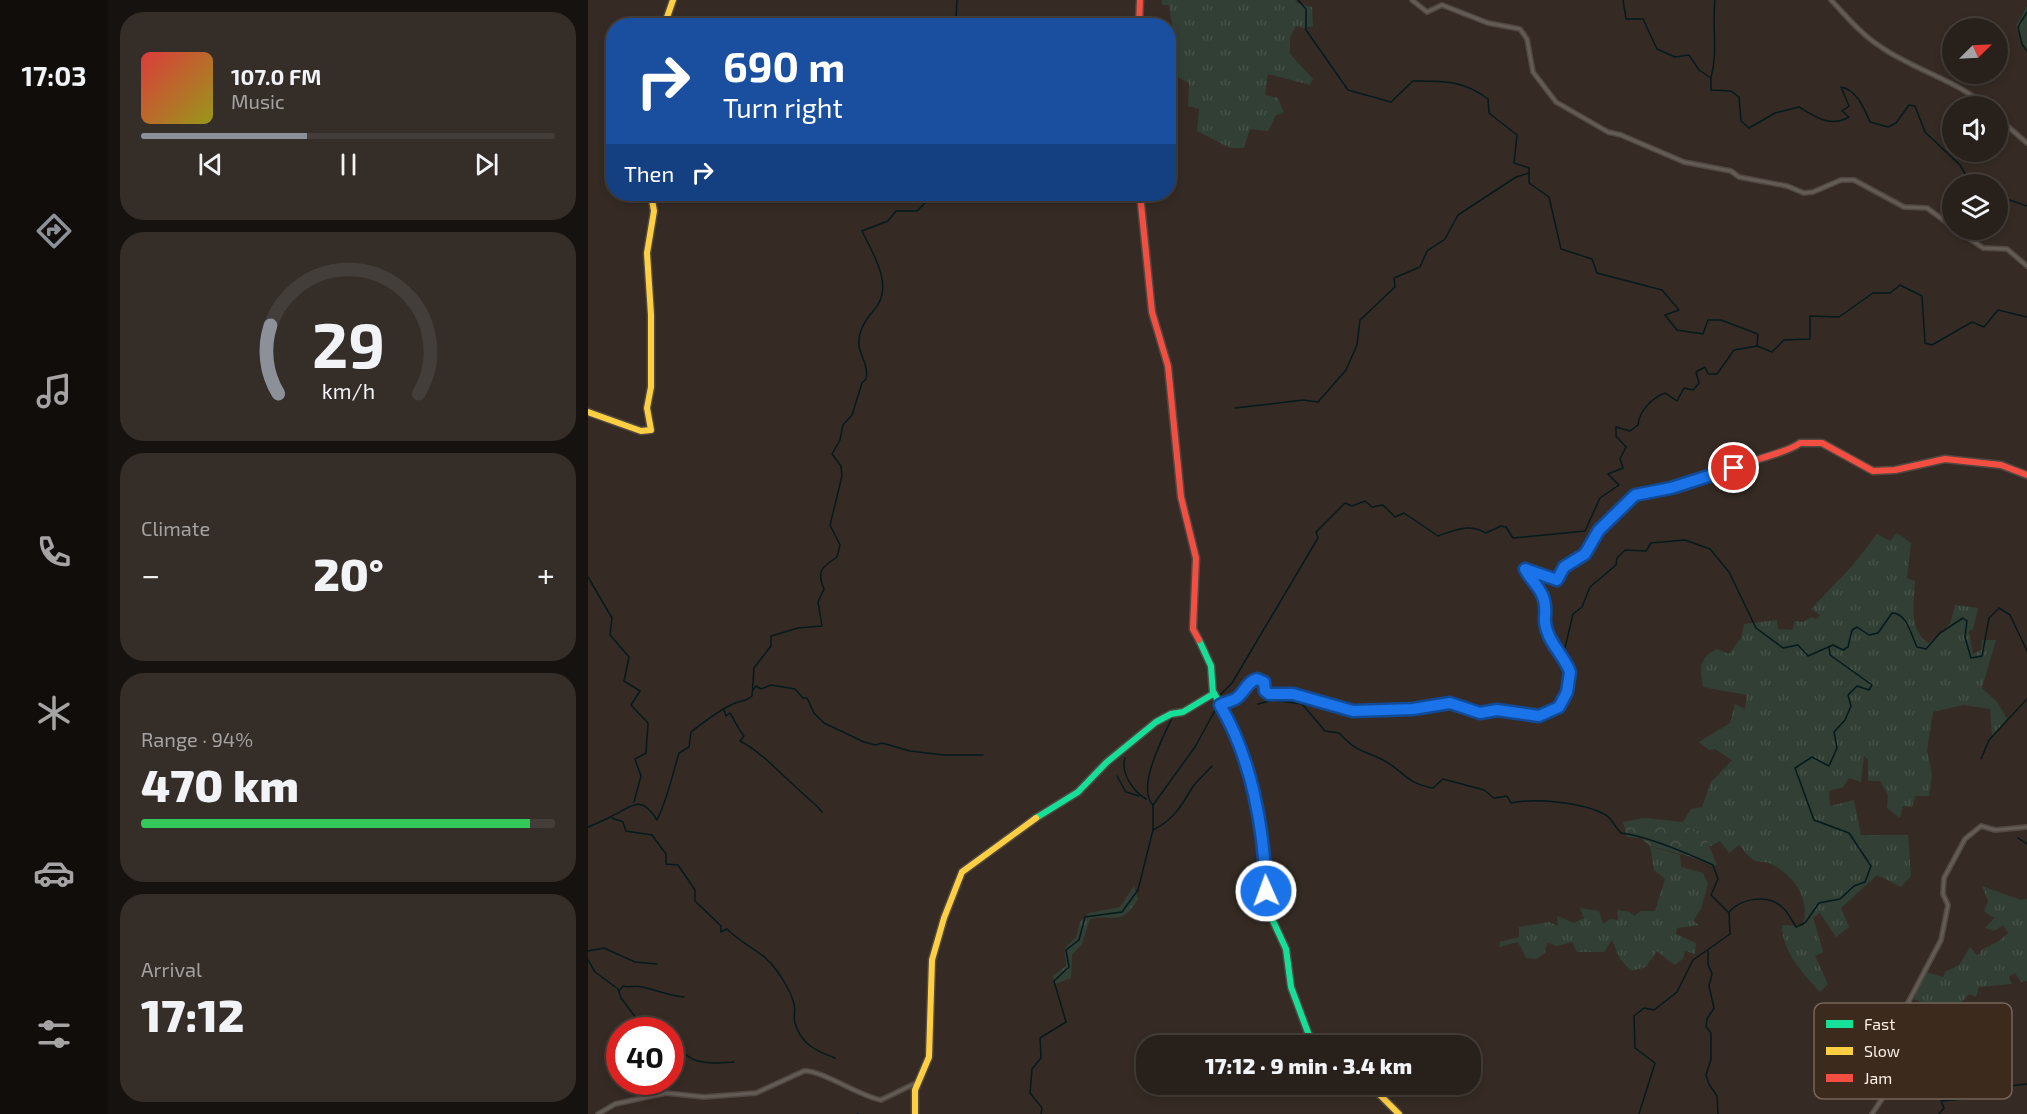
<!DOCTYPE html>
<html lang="en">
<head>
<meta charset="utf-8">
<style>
	:root { --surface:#28201b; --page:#342d28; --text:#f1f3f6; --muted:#a5a3a3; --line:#443e3a; --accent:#8c9099 }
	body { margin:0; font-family:"Exo 2",sans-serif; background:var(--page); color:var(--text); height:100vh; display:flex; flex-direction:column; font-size:22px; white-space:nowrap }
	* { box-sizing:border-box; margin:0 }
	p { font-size:20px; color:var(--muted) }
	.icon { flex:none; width:33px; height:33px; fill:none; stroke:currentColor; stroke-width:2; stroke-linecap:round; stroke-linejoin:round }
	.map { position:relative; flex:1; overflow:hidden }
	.details { display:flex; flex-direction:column; gap:12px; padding:12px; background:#16120f; width:480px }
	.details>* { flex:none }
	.banner { position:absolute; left:18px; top:18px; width:570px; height:183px; border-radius:24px; box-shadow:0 3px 9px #0003,0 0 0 2px var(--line); background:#1a4fa0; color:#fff; overflow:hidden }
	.needle { width:39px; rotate:66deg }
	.tools { position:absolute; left:1354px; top:18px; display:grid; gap:12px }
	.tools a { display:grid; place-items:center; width:66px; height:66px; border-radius:50%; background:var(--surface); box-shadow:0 3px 9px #0003,0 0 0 2px var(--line); font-size:30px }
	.speed { position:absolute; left:18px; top:1017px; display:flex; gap:12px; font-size:30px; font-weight:700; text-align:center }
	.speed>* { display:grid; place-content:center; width:78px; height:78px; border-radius:50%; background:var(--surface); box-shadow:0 3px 9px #0003,0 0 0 2px var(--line); line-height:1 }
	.speed .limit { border:9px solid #d22; background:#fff; color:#111 }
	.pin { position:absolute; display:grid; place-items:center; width:51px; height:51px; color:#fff; margin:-26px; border:3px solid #fff; border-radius:50%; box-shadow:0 2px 6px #0007 }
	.me { position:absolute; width:66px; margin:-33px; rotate:358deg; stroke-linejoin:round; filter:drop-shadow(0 0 4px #0008) }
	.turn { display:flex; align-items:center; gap:21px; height:126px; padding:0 18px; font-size:27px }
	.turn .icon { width:78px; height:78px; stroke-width:2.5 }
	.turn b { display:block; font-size:42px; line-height:51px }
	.then { display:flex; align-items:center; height:57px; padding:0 18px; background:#0003; gap:12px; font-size:22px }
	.big { font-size:45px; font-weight:800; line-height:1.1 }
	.details .widget { flex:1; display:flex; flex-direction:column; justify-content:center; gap:9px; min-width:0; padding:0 21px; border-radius:24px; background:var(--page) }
	.details .dial { align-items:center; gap:0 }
	.dial svg { height:156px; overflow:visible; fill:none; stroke:var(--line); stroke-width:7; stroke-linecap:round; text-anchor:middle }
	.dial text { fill:var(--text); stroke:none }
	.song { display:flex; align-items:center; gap:18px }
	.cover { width:72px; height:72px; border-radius:9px; background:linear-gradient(135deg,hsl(0 70% 55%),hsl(60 70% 35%)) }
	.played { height:6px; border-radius:3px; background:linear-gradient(90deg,var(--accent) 40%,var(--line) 40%) }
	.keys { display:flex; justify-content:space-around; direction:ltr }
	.heat { display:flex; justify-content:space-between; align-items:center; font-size:33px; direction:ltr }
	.charge { height:9px; border-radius:4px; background:linear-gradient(90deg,#34c759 94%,var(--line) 0) }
	.trip { position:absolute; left:548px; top:1035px; width:345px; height:60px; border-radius:24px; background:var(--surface); box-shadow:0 3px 9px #0003,0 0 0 2px var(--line); font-weight:800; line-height:60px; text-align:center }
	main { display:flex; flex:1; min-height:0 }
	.menu { display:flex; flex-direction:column; width:108px; justify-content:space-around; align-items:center; background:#100d0b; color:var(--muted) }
	.menu .icon { width:42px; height:42px }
	.menu .on { color:var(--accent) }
	.menu b { font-size:27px; color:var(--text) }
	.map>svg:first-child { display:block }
	.grass { fill:url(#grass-tufts) }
	.forest { fill:url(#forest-crowns) }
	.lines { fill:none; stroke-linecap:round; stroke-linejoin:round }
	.stream { stroke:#051a1c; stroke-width:1.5 }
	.street-casing { stroke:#514841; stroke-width:6 }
	.fast-casing { stroke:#514841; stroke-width:9 }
	.slow-casing { stroke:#514841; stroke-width:9 }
	.jam-casing { stroke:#514841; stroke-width:9 }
	.street { stroke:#635b56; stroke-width:3 }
	.fast { stroke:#16e098; stroke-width:6 }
	.slow { stroke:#ffcf43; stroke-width:6 }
	.jam { stroke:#f24e42; stroke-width:6 }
	.route-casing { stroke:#114b97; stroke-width:15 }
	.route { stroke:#1a73e8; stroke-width:10 }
	.key { fill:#3c2a1d; stroke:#76655a; stroke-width:1.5 }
	.key-label { font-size:16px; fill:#fcf0e7 }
</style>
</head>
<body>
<main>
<nav class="menu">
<b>17:03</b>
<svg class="icon on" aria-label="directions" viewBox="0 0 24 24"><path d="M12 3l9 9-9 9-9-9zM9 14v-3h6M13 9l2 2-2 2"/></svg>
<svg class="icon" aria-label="music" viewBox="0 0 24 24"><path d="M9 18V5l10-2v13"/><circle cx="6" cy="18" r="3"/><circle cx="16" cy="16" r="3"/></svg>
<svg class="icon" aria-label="phone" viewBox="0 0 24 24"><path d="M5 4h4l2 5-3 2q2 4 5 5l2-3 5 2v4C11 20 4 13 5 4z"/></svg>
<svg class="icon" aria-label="climate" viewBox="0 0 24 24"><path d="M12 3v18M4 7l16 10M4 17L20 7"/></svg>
<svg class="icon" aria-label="car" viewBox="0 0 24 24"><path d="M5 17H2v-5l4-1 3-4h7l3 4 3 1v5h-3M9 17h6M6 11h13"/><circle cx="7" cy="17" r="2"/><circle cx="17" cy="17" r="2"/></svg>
<svg class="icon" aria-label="filters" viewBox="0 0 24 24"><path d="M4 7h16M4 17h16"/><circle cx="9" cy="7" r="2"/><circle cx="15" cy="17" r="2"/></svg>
</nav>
<section class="details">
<div class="widget">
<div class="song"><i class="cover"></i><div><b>107.0 FM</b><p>Music</p></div></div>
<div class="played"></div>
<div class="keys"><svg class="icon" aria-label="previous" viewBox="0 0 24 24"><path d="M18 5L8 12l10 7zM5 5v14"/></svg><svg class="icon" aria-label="pause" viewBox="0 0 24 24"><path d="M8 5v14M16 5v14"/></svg><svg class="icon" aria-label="next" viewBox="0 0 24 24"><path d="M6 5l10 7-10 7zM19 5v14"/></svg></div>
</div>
<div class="widget dial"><svg viewBox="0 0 100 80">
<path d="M14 69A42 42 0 1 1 86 69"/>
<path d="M14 69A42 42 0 0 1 10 34" stroke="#8c9099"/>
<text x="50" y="56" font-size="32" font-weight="700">29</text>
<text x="50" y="72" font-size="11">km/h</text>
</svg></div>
<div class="widget"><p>Climate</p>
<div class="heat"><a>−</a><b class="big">20°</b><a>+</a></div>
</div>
<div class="widget"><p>Range · 94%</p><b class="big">470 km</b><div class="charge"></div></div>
<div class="widget"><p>Arrival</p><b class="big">17:12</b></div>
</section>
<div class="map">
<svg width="1439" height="1114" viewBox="0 0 1439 1114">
	<defs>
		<pattern id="grass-tufts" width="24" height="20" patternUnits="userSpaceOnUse" patternTransform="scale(1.5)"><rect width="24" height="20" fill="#313f34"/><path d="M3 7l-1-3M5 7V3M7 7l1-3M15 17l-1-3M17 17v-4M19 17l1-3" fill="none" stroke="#465248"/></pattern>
		<pattern id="forest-crowns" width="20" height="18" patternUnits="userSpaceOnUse" patternTransform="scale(1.5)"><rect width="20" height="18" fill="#313f34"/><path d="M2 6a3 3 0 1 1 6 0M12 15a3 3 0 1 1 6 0" fill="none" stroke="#465248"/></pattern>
	</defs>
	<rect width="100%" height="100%" fill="#352b24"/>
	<g class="grass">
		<path d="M574,0H707L709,3L724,7L725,26L715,28L708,26L702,38V54L725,79L722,85L680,74L677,95L690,98L696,113L688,115L680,131L662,129L656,148H642L609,131L611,109L600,106L601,83L582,73C595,46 583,32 581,5H574Z"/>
		<polygon points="1439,6 1439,67 1439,53 1428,27"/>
		<path d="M1309,533L1323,543L1319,578L1327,581C1326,602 1320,631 1341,643L1362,624L1367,605L1390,608L1385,629L1381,631L1385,654L1393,650L1394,640H1408L1394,688L1410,703L1419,719L1404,736L1402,709L1375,705L1345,712L1339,750L1344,775L1341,796H1327L1324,807L1315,806L1312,818L1299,808L1300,795L1292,781H1280V760L1276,756L1273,782L1261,778L1255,787L1241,791L1242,806L1266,800L1273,835H1320L1323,876L1313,887L1289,875L1253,908L1261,927L1248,937L1232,913L1225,917L1235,952L1227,956L1240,984L1232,992C1214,973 1194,951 1194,925L1215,926C1222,899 1208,877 1183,864C1178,861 1173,863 1168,861C1162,859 1155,850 1151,845L1141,853L1132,841L1121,847L1117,837L1108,834L1095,822L1103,809L1114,807L1123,782L1144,760L1127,749L1121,750L1111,742L1142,723L1147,704L1157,709L1159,695L1115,687C1112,668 1110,658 1129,649L1141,654L1153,638L1156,624L1189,620L1190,629L1204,630L1207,621L1215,622L1223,617L1229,619L1232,615L1223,609L1265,565L1289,534L1302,541Z"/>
		<polygon points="1062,846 1092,855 1093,867 1115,873 1120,883 1113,909 1105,921 1111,925 1089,928 1088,934 1108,943 1107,954 1097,951 1095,959 1086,965 1069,951 1058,967 1043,971 1032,959 1024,940 1016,952 989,952 984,942 968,946 959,942 957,953 948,959 938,958 930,942 911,947 912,942 931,937 931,927 961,922 970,926 969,916 986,923 996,918 992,908 1011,911 1015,924 1022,919 1030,920 1029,910 1042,912 1046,916 1053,911 1067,911 1077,879 1066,870"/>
		<path d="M546,886L550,899C533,928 525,913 502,919L494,944L484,955L483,978L467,984L465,976L478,966L477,948L488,937L492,922L501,913L532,907Z"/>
		<polygon points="1394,886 1433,900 1439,899 1439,981 1433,982 1427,973 1421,977 1424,984 1391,987 1388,997 1381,994 1375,1001 1360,1010 1354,1002 1334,1017 1331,1001 1325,999 1338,972 1355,977 1357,972 1371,965 1382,947 1389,955 1392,954 1393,950 1411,941 1420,933 1415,925 1406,931 1397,928 1406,918 1396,911 1400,901"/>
	</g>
	<polygon class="forest" points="1056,818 1095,822 1108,834 1117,837 1129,865 1124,866 1107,858 1062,846 1053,838 1039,837 1035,822"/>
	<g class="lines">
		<g class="stream">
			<path d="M710,0L718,9V30L760,90L803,102L825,81C854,81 876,80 900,99L901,113L929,135L926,163L941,168V183L961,197L973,249L1004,259L1009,273L1074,290L1091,310L1077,315L1089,330L1115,334L1120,320H1133L1170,334L1169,346L1184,352L1196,340L1222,339V316L1251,317L1285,293H1302L1312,285L1334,296L1337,343L1344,345L1384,322L1396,327L1410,310L1439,317"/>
			<path d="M1035,0L1038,19H1055L1069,49L1087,57L1101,55L1111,70L1123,78V90L1143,91L1151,97L1153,121L1161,128L1187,113L1211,107C1228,117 1242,128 1261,117L1254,111L1261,106L1253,87C1269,90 1276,108 1282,122L1300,127L1308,123L1321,105L1327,106L1337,132L1372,165L1383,184"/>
			<polyline points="1439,12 1430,27 1434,44 1439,51"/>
			<polyline points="361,26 368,18 369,0"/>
			<path d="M1123,78C1130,52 1124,27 1127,0"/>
			<polyline points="1410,196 1439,206"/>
			<polyline points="647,408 715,400 730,402 758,370 769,345 772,320 807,287 806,278 832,267 839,251 857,239 870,215 928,177 941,173"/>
			<polyline points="0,577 24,618 22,635 41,657 36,681 52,691 43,705 60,723 58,753 47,759 53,776 46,802"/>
			<path d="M977,648L985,614L994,607L1002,587L1028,565L1029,558L1037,550L1058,551L1063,543L1097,540L1122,549L1141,572L1168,628L1195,648L1210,645L1220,656L1245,645L1255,650L1260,647L1264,630L1269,627L1281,635L1290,633L1304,613C1319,613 1323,635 1329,647L1338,649L1352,633L1375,618L1379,621L1377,637L1383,658L1394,656L1401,618L1411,608L1422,615L1439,651"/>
			<polyline points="165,690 168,686 173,689 183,685 207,689 215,698 219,698 226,713 236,723 276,742 288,745 294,743 322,751 356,755 395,755"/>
			<path d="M631,696L644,683L730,538L728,532L757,503L764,506L777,501L784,507L795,505L807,517L816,513L850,536C867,530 881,523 898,533L913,526L918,527L925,538L997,531L1012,498L1031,485L1020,474L1035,468L1032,459L1038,447L1028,436V427L1042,431L1050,425C1051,411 1064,398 1077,393L1089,401L1096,388L1105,390L1111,383L1108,372L1117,367L1120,374H1129L1146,350L1169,346"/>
			<path d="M670,704L685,700L714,704L737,731L751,733C770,753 770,748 793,759C816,770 816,783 845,788L855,779L896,790L906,798L919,796L923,803C947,798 995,802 1018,815C1023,818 1028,828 1033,833C1058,836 1101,854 1125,865L1130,879L1123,895L1140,912"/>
			<path d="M136,710L138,716L142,713C146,719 151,731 156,736L152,741C172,751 192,773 211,790C219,798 227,803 234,812"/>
			<path d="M537,758C532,773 546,792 558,799"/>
			<polyline points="1393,759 1401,740 1439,699"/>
			<polyline points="529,776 538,792 551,796"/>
			<path d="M565,805C548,788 575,737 584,718"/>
			<path d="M24,818L35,822L38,831L64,835L78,854V864L90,865L107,890V901L133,926V932L139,929C154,945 176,951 189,971C195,979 204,994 206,1004C208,1010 205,1017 207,1023C213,1044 228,1051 247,1058"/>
			<path d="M0,827C7,824 15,821 22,817C44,807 53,793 69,820C80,798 84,776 91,753L101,747L103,732C116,722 128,712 143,705C150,700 157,703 164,696L166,668L183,646V636L210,628L234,626L230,602L236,589C228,571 234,567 249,557L252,545L242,525L254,476L253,466L244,454L252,440L255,425L264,415L274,383L278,379C281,364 271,355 271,344C270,331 278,319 286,310C307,287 285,254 274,231L300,221L308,211H329L339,201V194"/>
			<path d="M565,830C585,820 593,807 604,788C609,780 618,773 624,766"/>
			<polyline points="1430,838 1439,844"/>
			<polyline points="0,951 16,948 47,962 69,964"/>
			<polyline points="1120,951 1120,964 1124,974 1121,986 1126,1008 1119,1019 1118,1027 1123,1033 1123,1059 1118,1075 1121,1084 1129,1096 1130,1114"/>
			<polyline points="0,960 7,972 30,989 33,998 57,1030"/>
			<path d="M31,991L35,986C41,988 47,985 54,987C69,990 81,996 96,997"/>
			<path d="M82,1041C106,1065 113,1064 146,1062"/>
			<polyline points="269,1114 270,1114"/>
			<polyline points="453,1114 454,1108 442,1093 444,1069 453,1058 452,1038 478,1022 466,981 481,967 478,950 491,940 497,917 534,912 550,890 565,830 565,805 607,747 630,705"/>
			<path d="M1051,1114L1067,1063L1047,1048L1046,1016L1056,1008L1066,1010L1089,992L1105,960L1142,934L1141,912C1152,899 1180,893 1194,907C1200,912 1204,921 1208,927L1217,923L1231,903L1252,899L1266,886L1277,882L1283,866L1261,833L1226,820L1207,768L1224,757L1241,766L1249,748L1246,732L1257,720L1263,706L1260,695L1269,686L1281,690L1284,685L1242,655L1241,647"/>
			<polyline points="1351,1114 1356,1108 1353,1101 1386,1098 1404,1088 1439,1084"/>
		</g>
		<g class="street-casing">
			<g id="street">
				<polyline points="824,0 839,12 854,5 900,23 932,29 939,39 945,72 968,102 1020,132 1033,135 1096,162 1143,171 1151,177 1199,186 1216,193 1225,192 1253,180 1266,180 1316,207 1339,208 1365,227"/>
				<path d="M1243,0C1259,17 1274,35 1293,47C1328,71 1364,78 1398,106"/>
				<polyline points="1410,118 1439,143"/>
				<polyline points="1369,230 1395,248 1419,249 1439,266"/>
				<path d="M10,1114L27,1104L78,1093L116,1097L168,1093L216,1071C234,1070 271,1096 293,1100L328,1083"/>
				<polyline points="1284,1114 1294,1099 1289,1072 1290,1044 1284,1029 1297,1021 1308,1022 1312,1018 1353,940 1360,905 1355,894 1356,878 1377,839 1393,826 1407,830 1439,827"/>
			</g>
		</g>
		<g class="fast-casing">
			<g id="fast">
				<polyline points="626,693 641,721 661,778 676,847 680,910 698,949 703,987 725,1046"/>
				<polyline points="972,707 982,672 969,652 956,623 957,603 954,593 937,569 969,580 976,567 997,554 1011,530 1046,495 1110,481 1152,465"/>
				<polyline points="448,818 490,792 519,762 568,722 583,714 595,712 625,694 623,666 611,640"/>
			</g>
		</g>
		<g class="slow-casing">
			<g id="slow">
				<polyline points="76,26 85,0"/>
				<polyline points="0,412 53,431 63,430 59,408 63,387 63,315 59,253 66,211 63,194"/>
				<polyline points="771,1084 791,1094 811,1114"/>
				<polyline points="327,1114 327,1090 341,1057 344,960 356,918 374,872 448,818"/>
			</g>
		</g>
		<g class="jam-casing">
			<g id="jam">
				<polyline points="551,26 552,0"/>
				<polyline points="552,194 564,312 580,366 593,497 608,558 605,629 611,640"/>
				<path d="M1152,465C1168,459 1201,452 1212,443H1234L1285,471L1307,470L1357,459L1413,465L1439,475"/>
				<path d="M631,705C637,702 644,703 649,698C659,690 661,677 676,682L677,691L681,694H705L757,709L775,711L825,709L862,703L892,713L909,710L951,716L972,707"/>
			</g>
		</g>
		<use href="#street" class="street"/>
		<use href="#fast" class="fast"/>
		<use href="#slow" class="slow"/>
		<use href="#jam" class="jam"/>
	</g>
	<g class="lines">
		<g class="route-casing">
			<path id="route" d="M678,891C676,829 664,759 632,705C638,701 645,702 650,697C657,691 660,681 669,679L676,682L677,691L681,694H705L765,711L825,709L862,703L892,713L909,710L951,716L971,707L979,692L982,672C978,660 967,649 961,636C953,618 960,615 956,600C953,587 942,580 937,569L969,580L976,567L997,554L1011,530L1047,495L1083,488L1146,468"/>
		</g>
		<use href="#route" class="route"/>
	</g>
	<rect x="1226" y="1003" width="198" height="96" rx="9" class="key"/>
	<rect x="1238" y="1020" width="27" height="8" fill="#16e098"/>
	<rect x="1238" y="1047" width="27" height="8" fill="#ffcf43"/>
	<rect x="1238" y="1074" width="27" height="8" fill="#f24e42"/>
	<g class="key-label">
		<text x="1276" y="1030">Fast</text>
		<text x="1276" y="1057">Slow</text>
		<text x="1276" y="1084">Jam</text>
	</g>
</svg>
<div class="tools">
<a><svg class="needle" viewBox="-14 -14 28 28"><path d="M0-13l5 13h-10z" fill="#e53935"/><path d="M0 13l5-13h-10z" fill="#a5a3a3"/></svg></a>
<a><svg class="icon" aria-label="sound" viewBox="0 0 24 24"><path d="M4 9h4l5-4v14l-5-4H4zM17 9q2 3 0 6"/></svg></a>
<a><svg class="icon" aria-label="layers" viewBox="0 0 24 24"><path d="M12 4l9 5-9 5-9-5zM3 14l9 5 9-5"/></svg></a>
</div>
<div class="speed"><div class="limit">40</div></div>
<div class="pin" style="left:1146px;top:468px;background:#d93025"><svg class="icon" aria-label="arrive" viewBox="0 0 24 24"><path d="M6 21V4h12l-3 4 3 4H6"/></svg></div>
<svg class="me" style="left:678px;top:891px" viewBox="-20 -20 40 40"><circle r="17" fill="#1a73e8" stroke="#fff" stroke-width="3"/><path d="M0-11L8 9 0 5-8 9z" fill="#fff"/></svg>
<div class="trip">17:12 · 9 min · 3.4 km</div>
<div class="banner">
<div class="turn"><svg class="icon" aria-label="right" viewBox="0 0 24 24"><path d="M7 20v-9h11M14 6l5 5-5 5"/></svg><div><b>690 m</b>Turn right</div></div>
<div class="then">Then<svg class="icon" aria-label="right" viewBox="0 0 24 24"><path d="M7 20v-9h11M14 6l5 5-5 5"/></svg></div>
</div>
</div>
</main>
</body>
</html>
